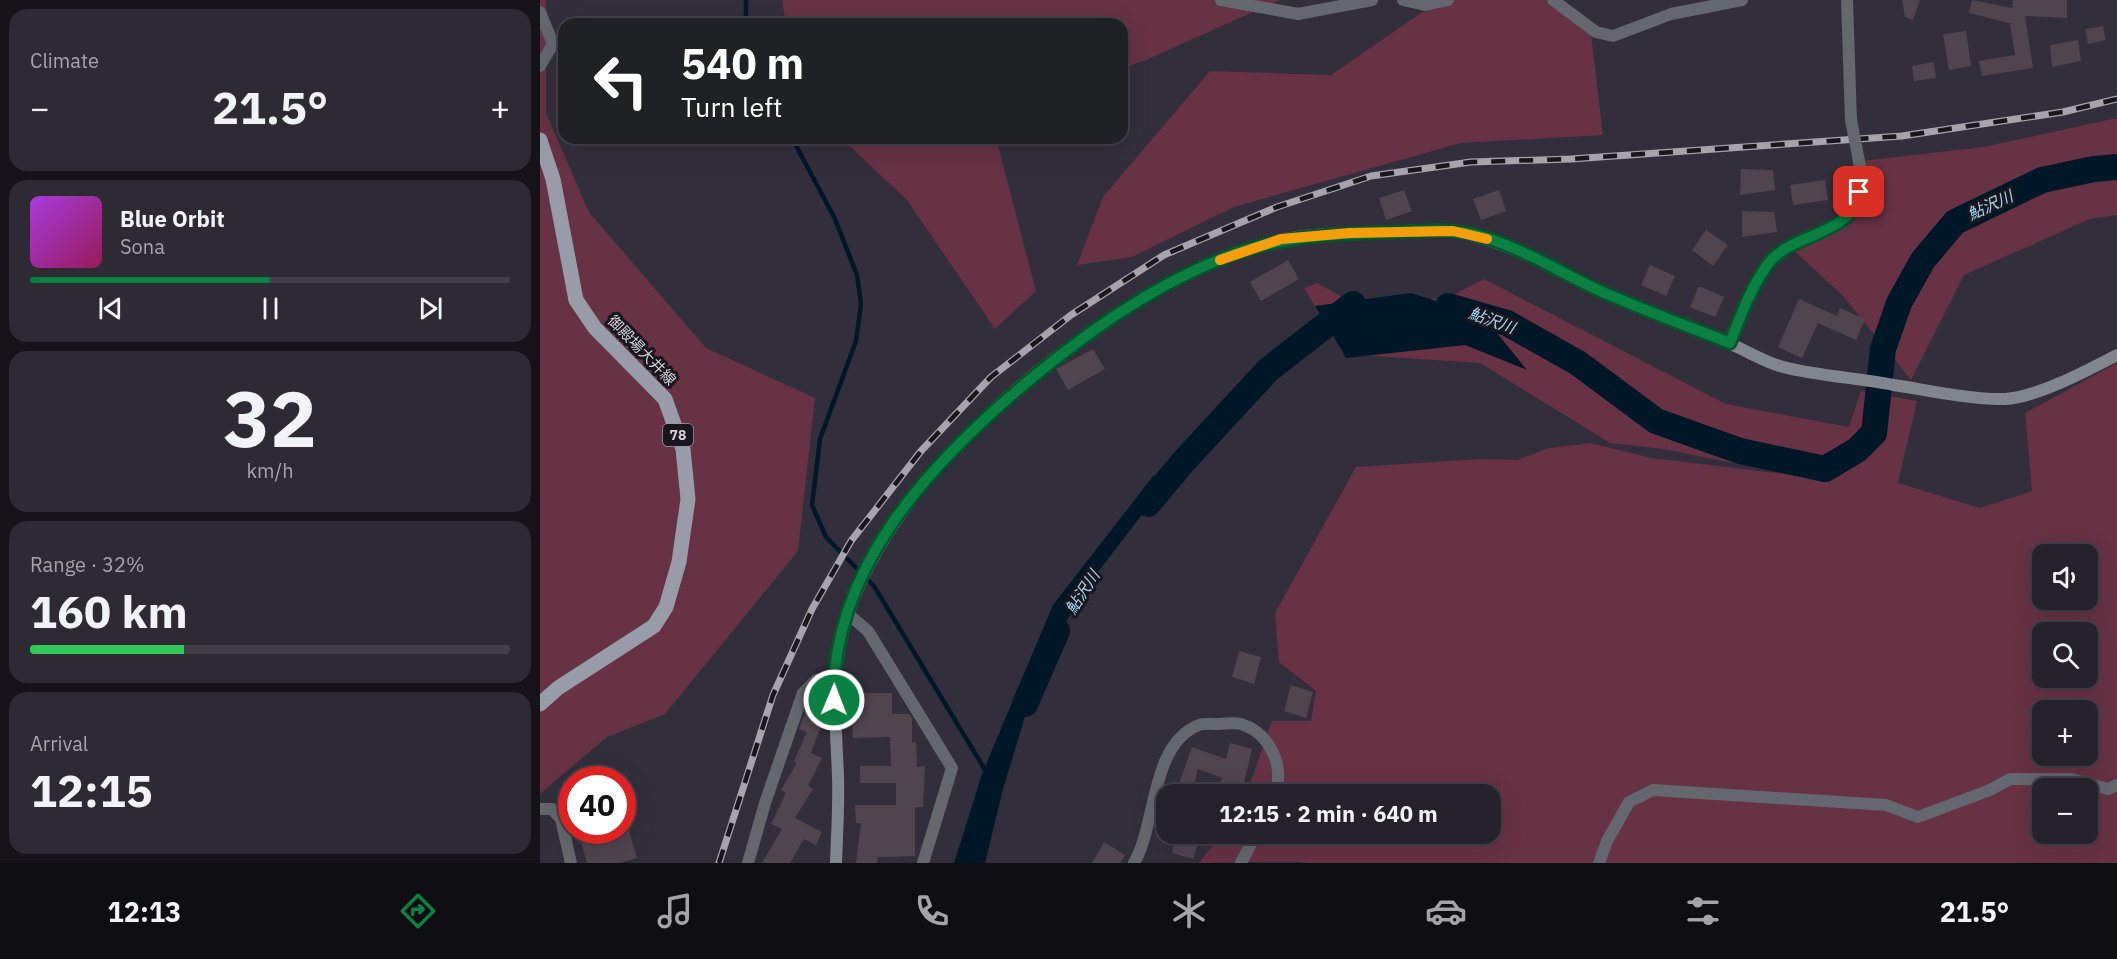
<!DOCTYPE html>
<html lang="en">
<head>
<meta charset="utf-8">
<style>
	:root { --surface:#26222c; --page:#2e2a34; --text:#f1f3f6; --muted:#a4a4a9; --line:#423f48; --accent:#0b8043 }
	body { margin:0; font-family:"IBM Plex Sans","Noto Sans JP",sans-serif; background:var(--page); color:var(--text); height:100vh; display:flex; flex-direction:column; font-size:22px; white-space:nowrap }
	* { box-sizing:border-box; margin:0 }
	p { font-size:20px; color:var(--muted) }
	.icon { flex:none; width:33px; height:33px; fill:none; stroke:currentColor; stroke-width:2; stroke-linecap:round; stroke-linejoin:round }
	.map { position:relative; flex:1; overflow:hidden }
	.side { display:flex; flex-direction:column; gap:9px; padding:9px; background:#151318; width:540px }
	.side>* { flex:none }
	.banner { position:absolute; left:18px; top:18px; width:570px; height:126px; border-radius:18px; box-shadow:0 6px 24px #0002,0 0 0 2px var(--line); background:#202124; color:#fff; overflow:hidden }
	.buttons { position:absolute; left:1492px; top:544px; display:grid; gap:12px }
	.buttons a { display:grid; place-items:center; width:66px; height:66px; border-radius:12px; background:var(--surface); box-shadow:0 6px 24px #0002,0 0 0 2px var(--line); font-size:30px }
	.speed { position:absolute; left:18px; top:766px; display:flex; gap:12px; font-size:30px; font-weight:700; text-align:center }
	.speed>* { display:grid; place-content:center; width:78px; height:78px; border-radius:50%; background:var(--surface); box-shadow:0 6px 24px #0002,0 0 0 2px var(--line); line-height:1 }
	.speed .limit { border:9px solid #d22; background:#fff; color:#111 }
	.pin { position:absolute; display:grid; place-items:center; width:51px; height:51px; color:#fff; margin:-26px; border-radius:12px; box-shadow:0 3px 9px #0006 }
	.me { position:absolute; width:66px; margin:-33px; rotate:1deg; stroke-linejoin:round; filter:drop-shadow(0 0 4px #0008) }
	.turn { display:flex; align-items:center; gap:21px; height:126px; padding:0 24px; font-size:27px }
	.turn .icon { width:78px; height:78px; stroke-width:2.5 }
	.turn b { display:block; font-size:42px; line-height:51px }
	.big { font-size:45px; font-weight:700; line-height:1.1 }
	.side .widget { flex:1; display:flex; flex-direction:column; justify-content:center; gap:9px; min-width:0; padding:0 21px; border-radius:18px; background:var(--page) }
	.side .dial { align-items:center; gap:0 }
	.dial b { font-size:78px; line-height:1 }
	.song { display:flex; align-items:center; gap:18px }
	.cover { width:72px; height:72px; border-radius:9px; background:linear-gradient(135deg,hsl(280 70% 55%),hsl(330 70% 35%)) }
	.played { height:6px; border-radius:3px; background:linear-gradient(90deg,var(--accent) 50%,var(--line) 50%) }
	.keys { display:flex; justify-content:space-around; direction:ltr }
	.heat { display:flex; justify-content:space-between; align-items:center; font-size:33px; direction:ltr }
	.charge { height:9px; border-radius:4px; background:linear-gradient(90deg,#34c759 32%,var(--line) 0) }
	.trip { position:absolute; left:616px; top:784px; width:345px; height:60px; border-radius:18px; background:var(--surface); box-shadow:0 6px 24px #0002,0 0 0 2px var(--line); font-weight:700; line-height:60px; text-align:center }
	.tab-bar { display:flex; height:96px; justify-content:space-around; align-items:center; background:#0f0e12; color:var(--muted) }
	.tab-bar .icon { width:42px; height:42px }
	.tab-bar .current { color:var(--accent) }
	.tab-bar b { font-size:27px; color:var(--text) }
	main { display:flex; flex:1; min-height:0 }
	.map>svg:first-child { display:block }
	.green { fill:#663244; fill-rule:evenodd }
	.water { fill:#001728 }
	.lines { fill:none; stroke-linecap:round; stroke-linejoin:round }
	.stream { stroke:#001728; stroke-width:4.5 }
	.river { stroke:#001728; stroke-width:26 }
	.building { fill:#50454f }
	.street { stroke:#64676d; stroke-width:12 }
	.secondary { stroke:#81858e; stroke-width:12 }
	.primary { stroke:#979ca8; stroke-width:15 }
	.rail-casing { stroke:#a6a3ad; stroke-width:7 }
	.rail { stroke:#19171d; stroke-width:4.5; stroke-dasharray:14; stroke-linecap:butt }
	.street-bridge { stroke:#64676d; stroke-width:12 }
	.route-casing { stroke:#07532c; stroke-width:15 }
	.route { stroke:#0b8043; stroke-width:10 }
	.slow { stroke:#f59e0b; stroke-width:10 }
	.labels { text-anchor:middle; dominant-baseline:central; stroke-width:6; stroke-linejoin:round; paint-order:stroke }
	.shield { fill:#19171d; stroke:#9a98a0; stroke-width:1.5 }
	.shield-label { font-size:14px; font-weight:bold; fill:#d2d0d8 }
	.street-label { font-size:15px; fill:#d2d0d8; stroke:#19171d }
	.water-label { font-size:16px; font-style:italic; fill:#a5d5f5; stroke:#19171d }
</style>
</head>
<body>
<main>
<section class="side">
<div class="widget"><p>Climate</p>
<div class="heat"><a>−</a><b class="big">21.5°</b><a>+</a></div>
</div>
<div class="widget">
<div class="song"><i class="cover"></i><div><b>Blue Orbit</b><p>Sona</p></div></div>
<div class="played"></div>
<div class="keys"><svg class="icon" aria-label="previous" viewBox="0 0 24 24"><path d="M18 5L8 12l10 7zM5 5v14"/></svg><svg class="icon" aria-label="pause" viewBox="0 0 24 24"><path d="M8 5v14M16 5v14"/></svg><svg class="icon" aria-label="next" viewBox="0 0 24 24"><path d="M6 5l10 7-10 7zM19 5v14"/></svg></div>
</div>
<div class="widget dial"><b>32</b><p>km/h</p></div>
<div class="widget"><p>Range · 32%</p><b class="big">160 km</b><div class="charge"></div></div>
<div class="widget"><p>Arrival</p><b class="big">12:15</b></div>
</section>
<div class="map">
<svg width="1577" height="863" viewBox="0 0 1577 863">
	<rect width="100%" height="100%" fill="#322e3b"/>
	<g class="green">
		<polygon points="0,0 6,0 6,113 49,212 166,348 275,398 258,551 125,714 67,737 0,794"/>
		<polygon points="242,0 740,0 606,60 582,68 582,24 246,24"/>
		<polygon points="915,0 1011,0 1051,34 1063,135 921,143 694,207 592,257 537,265 563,197 670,71 791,75 881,13"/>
		<polygon points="1577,118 1577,215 1550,219 1424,275 1371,380 1304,297 1249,246 1317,207 1322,161 1443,147"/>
		<polygon points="301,138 456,138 496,291 455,329 367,200"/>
		<path d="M944,279L1186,404L1309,427L1321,391L1377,401L1358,483L1440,508L1492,491L1485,413L1577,363V863H768C763,860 673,863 659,863L681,834H951V795H706L732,721H771L776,691L739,662L735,613L816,467L940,459L977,460L1009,448L1050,443L1112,458L1252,475L1123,449L1070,443L940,363L803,354L764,288L777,283L806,299H905ZM1503,555H1548V600H1503ZM1503,633H1548V678H1503ZM1503,711H1548V756H1503ZM1503,789H1548V834H1503Z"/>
	</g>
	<g class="water">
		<polygon points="871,293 943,316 987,370 925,345 806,358 775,306"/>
		<polygon points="614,475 630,478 545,589 500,667 463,789 445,863 414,863 442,774 513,605"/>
	</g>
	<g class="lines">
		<g class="stream">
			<polyline points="206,0 206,24"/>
			<polyline points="252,138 295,219 317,275 321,304 316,341 280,439 272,505 286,537 334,586 447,773"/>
		</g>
		<g class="river">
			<polyline points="908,306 967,323 1038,363 1116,421 1200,451 1285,469 1317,450 1334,433 1343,349 1359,303 1383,260 1415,222 1502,180 1554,169 1577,167"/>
			<polyline points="608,504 644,461 728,370 813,304"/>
			<polyline points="485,704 517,631"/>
		</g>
	</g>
	<g class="building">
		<polygon points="1362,0 1380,0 1373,20 1365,17"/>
		<polygon points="1432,0 1472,8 1473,0 1527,0 1527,18 1485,16 1493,68 1442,76 1439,61 1475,55 1470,24 1473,24 1429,13"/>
		<polygon points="1563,26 1566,40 1548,44 1545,29"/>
		<polygon points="1426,31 1431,66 1409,70 1403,34"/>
		<polygon points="1538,40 1541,61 1512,67 1510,45"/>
		<polygon points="1394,62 1396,78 1374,81 1372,66"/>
		<polygon points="1201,169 1233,170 1235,190 1200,195"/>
		<polygon points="1285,180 1288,200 1253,205 1250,185"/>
		<polygon points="864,190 872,211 846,220 839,198"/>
		<polygon points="959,190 966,211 941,220 933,199"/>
		<polygon points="1202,211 1234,212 1237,232 1202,237"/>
		<polygon points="1166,230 1188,245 1173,266 1152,250"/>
		<polygon points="748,260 759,279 721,301 710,282"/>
		<polygon points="1110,265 1135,276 1126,296 1101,285"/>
		<polygon points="1159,286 1184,297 1175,317 1150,307"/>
		<polygon points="1259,299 1297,316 1300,308 1325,319 1316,340 1278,323 1262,358 1238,347"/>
		<polygon points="553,349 565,369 528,390 516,369"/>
		<polygon points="699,651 721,657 714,684 692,677"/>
		<polygon points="751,685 773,692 766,718 744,711"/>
		<polygon points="311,693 352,693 352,714 369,714 372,718 372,743 376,742 377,767 385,766 383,807 375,807 375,856 338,857 337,863 316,863 321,823 316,823 315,805 356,805 356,783 320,783 320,766 351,766 350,737 313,738"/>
		<polygon points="266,711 278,715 276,720 282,723 271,753 282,758 268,786 273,789 255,818 282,832 276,845 264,839 250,863 222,863 242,829 231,824 246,793 241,790 257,763 254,761 267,732 259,729"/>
		<polygon points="690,743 712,749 701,795 678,795 682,778 658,769 651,795 635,795 652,747 686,759"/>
		<polygon points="38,831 89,831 97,858 80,863 47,863"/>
		<polygon points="637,834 659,840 653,859 632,853"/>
		<polygon points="564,842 585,855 580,863 552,863"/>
	</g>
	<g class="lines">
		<g class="street">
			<polyline points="681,0 758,14 832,0"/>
			<polyline points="863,0 885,5 908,0"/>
			<polyline points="1013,0 1056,32 1073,36 1131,14 1202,0"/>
			<polyline points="1307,0 1311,120"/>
			<polyline points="0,12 13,44 0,66"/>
			<path d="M1190,343C1199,321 1214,277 1231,261C1254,237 1299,233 1316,208C1321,201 1321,186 1322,177"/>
			<polyline points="308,614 328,631 412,768 383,863"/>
			<polyline points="0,809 12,809 21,819 31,863"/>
			<polyline points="208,863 225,803 263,693 276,680 294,683"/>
			<path d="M594,863C617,824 610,744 659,725C664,723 673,724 678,724C685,724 694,722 701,724C730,733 745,766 735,795"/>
			<polyline points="701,863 716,834"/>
			<polyline points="1059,863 1067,841 1089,802 1113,790 1346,805 1378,817 1450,790 1470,779 1531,779 1568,789 1577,785"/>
		</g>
		<path class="secondary" d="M296,863C297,834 299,805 298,777C296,717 289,673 308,615C359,457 579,282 736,241C771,232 812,233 848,232C870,232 895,228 917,232C968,241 1013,270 1060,290C1102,309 1146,325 1188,343C1206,350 1224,362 1243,367C1279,376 1318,378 1354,385C1386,390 1433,400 1465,399C1498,397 1548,370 1577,355"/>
		<polyline class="primary" points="0,140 13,179 36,300 55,328 125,399 143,449 148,499 139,562 126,607 114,626 18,688 0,704"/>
		<g class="rail-casing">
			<polyline id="rail" points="179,863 233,695 272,609 311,541 381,451 451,377 531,315 624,255 737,207 831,176 931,162 1031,159 1362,136 1523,112 1577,99"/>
		</g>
		<use href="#rail" class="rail"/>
		<polyline class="street-bridge" points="1311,120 1322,177"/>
	</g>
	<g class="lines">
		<g class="route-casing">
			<path id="route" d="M294,700C291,571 387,467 480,388C544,334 615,283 694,254C746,235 799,234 854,232C873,232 893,229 912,231C962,235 1011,268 1056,289C1100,309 1145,325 1190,343C1200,317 1211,287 1228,264C1253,231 1312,237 1319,192"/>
		</g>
		<use href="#route" class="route"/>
		<polyline class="slow" points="680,260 741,239 809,233 913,231 947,239"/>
	</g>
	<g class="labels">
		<rect class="shield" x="123" y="424" width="30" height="22" rx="4.5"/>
		<g class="shield-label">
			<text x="138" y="435">78</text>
		</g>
		<g class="street-label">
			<text transform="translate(102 350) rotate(46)">御殿場大井線</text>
		</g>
		<g class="water-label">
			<text transform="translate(1450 205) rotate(-25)">鮎沢川</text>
			<text transform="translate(952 320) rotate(20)">鮎沢川</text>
			<text transform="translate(542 592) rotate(-57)">鮎沢川</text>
		</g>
	</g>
</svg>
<div class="buttons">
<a><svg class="icon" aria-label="sound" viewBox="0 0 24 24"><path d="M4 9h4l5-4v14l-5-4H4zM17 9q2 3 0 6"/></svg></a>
<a><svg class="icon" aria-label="search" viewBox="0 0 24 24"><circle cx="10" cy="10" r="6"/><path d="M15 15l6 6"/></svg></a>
<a>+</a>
<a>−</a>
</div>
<div class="speed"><div class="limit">40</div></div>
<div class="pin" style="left:1319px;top:192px;background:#d93025"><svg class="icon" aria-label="arrive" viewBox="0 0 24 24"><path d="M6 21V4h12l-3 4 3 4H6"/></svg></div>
<svg class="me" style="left:294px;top:700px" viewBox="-20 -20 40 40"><circle r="17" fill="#0b8043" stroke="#fff" stroke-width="3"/><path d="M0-11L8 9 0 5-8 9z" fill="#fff"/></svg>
<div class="trip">12:15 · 2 min · 640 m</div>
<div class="banner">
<div class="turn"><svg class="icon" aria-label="left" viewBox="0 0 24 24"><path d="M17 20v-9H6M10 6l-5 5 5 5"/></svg><div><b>540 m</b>Turn left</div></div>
</div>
</div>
</main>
<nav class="tab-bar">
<b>12:13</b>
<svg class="icon current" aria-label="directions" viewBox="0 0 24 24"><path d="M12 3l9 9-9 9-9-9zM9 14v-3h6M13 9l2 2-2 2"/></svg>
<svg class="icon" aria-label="music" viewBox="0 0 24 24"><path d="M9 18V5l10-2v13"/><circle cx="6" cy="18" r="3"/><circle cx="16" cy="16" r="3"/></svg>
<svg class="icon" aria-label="phone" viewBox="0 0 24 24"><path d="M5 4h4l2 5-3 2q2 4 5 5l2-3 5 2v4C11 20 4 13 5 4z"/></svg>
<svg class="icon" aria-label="climate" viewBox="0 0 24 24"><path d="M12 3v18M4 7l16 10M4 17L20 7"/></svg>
<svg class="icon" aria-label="car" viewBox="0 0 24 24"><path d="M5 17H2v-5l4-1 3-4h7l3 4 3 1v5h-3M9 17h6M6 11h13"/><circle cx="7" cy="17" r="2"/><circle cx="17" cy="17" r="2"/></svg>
<svg class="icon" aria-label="filters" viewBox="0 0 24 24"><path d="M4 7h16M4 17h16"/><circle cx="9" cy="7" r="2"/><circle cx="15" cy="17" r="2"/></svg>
<b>21.5°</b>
</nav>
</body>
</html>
